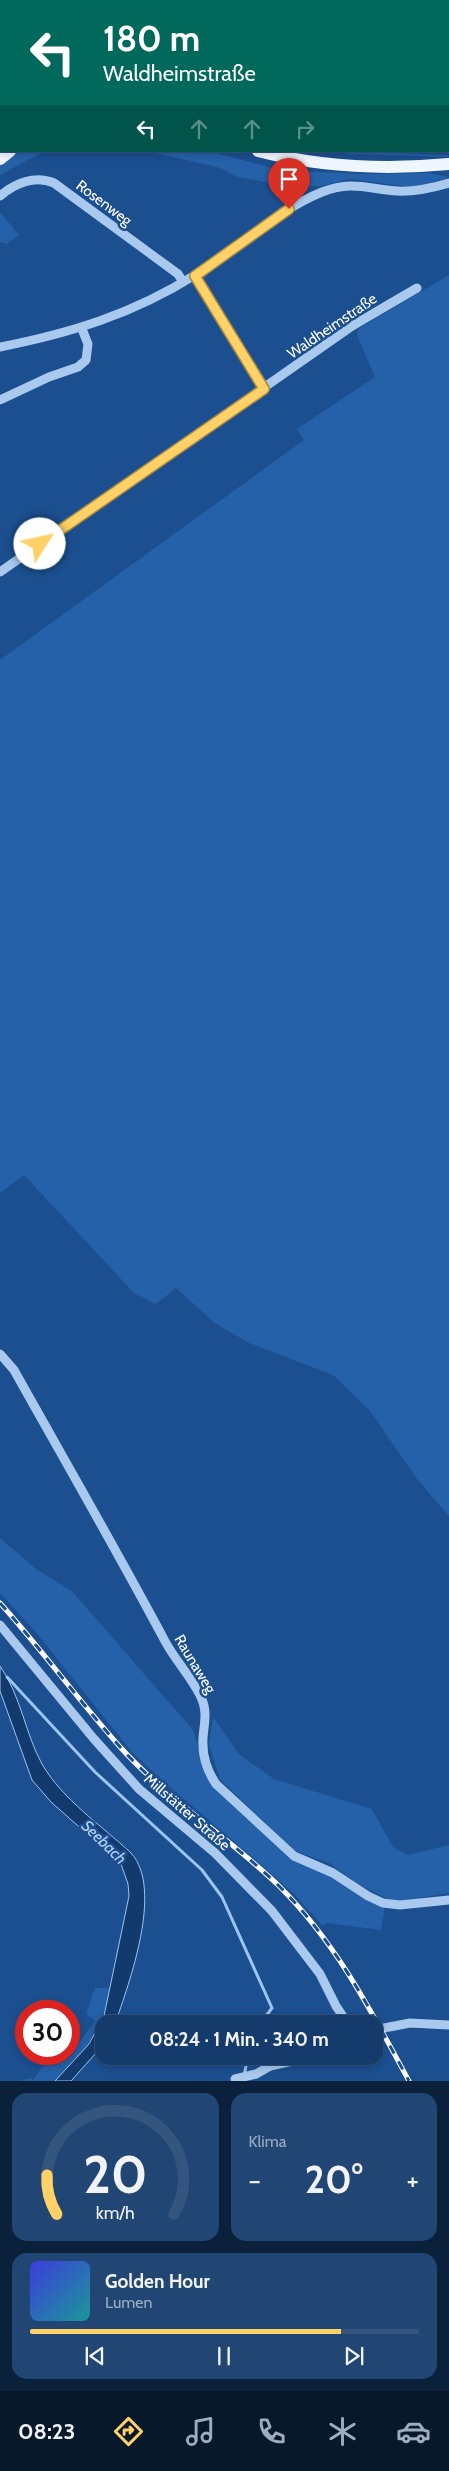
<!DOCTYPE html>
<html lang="de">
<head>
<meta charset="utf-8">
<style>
	:root { --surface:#143b6b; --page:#214673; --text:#f1f3f6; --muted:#9dadc1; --line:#33557e; --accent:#ffd166 }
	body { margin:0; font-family:Cabin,sans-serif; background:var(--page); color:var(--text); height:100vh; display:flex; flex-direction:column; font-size:19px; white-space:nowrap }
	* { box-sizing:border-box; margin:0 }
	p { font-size:16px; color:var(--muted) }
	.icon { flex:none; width:28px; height:28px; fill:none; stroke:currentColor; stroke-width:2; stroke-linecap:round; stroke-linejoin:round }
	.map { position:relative; height:2081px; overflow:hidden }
	.side { display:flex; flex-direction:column; gap:12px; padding:12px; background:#0b203b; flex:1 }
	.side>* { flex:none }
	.hud { position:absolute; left:0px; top:0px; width:450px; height:152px; box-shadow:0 2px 8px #0003,0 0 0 1px var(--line); background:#00695c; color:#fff; overflow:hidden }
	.speed { position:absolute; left:15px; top:2000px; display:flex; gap:10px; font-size:25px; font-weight:700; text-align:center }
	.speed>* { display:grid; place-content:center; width:65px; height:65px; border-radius:50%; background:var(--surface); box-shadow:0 2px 8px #0003,0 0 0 1px var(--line); line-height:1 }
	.speed .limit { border:8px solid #d22; background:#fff; color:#111 }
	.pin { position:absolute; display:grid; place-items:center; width:42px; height:42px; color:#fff; margin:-51px -21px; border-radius:50% 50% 50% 0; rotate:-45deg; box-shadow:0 0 5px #0007 }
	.pin .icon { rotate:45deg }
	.me { position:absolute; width:55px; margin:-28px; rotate:55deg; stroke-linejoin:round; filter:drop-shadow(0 0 4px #0008) }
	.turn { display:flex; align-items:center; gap:18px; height:105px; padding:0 20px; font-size:22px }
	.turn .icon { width:65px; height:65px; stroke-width:2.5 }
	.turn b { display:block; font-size:35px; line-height:42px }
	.lanes { display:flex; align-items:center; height:48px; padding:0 20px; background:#0003; justify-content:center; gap:25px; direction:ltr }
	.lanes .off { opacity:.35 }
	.big { font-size:38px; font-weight:700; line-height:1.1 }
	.side .card { flex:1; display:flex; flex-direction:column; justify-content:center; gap:8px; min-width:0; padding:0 18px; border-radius:15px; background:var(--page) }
	.side .dial { align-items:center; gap:0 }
	.dial svg { height:130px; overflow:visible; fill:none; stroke:var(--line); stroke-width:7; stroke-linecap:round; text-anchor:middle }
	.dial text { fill:var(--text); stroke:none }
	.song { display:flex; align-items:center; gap:15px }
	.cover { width:60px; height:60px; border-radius:8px; background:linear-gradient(135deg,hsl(240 70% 55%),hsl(180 70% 35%)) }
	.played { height:5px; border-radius:2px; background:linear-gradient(90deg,var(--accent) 80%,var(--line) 80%) }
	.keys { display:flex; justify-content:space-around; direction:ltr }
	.heat { display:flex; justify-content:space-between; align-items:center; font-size:28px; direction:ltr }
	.side .tiles { flex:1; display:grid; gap:12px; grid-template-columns:1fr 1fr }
	.card:last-child { grid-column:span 2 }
	.trip { position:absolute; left:95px; top:2015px; width:288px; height:50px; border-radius:15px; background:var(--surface); box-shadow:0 2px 8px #0003,0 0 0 1px var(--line); font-weight:700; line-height:50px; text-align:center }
	.tab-bar { display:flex; height:80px; justify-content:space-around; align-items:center; background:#08182b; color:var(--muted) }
	.tab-bar .icon { width:35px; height:35px }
	.tab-bar .active { color:var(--accent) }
	.tab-bar b { font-size:22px; color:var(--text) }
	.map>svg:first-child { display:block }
	.green { fill:#2461a8 }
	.water { fill:#123a6d; stroke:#9cc4f0 }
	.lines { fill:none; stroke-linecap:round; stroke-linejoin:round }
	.stream { stroke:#9cc4f0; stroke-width:3 }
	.minor { stroke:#a9c9ee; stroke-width:9 }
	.major { stroke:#f0f6ff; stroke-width:12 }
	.rail-casing { stroke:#fff; stroke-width:5 }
	.rail { stroke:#1b4f8f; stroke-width:3; stroke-dasharray:9; stroke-linecap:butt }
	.route-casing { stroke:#a68842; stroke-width:12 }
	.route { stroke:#ffd166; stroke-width:9 }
	.labels { text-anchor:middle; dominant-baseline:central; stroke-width:5; stroke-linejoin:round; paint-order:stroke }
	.street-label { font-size:15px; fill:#fff; stroke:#1b4f8f }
	.water-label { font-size:16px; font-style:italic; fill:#b5d3f5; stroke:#1b4f8f }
</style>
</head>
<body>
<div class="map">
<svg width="449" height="2081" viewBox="0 0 449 2081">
	<rect width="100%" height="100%" fill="#1b4f8f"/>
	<g class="green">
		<polygon points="112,0 413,0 411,1"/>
		<polygon points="20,151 45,151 0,175 0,166"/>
		<polygon points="146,151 208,151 273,168 295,171 365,174 428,173 449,177 423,186 410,187 350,179 322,186 286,186 238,177 217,167"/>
		<polygon points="343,151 449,155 449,157 348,154"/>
		<polygon points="0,212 19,235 7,244 0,242"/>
		<polygon points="449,275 449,1516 417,1479 370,1411 333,1375 249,1343 216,1324 176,1288 156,1304 134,1293 24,1175 0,1193 0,660 304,440 297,429 375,377 357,335 358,329"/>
		<polygon points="0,1538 36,1569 72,1591 193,1730 207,1774 219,1792 272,1842 385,1906 381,1930 327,1923 322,1925 294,1894 265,1868 164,1782 133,1753 34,1630 0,1593"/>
		<polygon points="213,1717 239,1754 274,1779 372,1809 393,1847 408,1855 449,1845 449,1893 400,1901 386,1898 360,1885 329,1863 293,1850 220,1779 209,1745"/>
		<path d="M95,1988H110C104,2026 83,2056 55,2081H20L30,2078L33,2080L41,2068L57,2058L60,2054H69V2036L79,2043L95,2021L86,2014Z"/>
	</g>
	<path class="water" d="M0,1666C21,1696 25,1733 42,1764C63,1800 101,1825 131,1853C164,1889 129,1983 115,2024H104V2044L71,2081H55L89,2044L104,2016L129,1896L128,1884L121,1864L51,1802L32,1780L0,1691Z"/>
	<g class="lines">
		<g class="stream">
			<polyline points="7,1677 95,1772 202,1870 222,1897 272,2008 260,2024"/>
			<polyline points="244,2076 248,2056"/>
		</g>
		<g class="minor">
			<path d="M0,196C15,183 35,175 54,183L178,274L183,282"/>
			<polyline points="195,275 264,389"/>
			<path d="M0,347C71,333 133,314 195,275C238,249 275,211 322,192C353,180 367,189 397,191C415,192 432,188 449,183"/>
			<polyline points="0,400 49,377 78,367 86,360 88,344 82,329"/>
			<polyline points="0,572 352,326 417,288"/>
			<path d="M0,1354L14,1370C65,1461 117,1551 166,1643C176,1661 192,1678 201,1697C208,1712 204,1723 203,1738C202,1754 207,1771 216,1784L294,1856L333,1873L368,1896L383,1903L400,1905L449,1900"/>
			<polyline points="0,1625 94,1739 139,1789 215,1853 272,1911 320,1974 336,2006 348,2024"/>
			<polyline points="374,2030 410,2023 449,2025"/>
			<polyline points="260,2056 270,2066"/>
			<polyline points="235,2079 256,2074 270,2066 315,2056"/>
		</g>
		<g class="major">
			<polyline points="106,0 107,1"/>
			<polyline points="8,1 8,0"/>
			<polyline points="0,41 1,36"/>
			<polyline points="0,60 1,61"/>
			<path d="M258,151C320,167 385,170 449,164"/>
			<polyline points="0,159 10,151"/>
		</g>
		<g class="rail-casing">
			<path id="rail" d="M0,1603C42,1650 79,1701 121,1748C169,1801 230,1838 280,1887C337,1944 371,2011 409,2081"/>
		</g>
		<use href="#rail" class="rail"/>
	</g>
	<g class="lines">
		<g class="route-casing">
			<polyline id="route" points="40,544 264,389 195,276 289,209"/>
		</g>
		<use href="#route" class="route"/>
	</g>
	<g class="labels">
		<g class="street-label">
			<text transform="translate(104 203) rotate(37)">Rosenweg</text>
			<text transform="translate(332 326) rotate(-34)">Waldheimstraße</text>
			<text transform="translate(195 1664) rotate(59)">Raunaweg</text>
			<text transform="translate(187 1812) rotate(41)">Millstätter Straße</text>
		</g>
		<g class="water-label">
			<text transform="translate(104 1842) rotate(44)">Seebach</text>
		</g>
	</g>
</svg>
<div class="speed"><div class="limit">30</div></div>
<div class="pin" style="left:289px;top:209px;background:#d93025"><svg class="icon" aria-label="arrive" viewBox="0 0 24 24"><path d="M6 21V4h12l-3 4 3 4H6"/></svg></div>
<svg class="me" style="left:40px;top:544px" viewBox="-20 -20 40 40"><circle r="19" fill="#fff"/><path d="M0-13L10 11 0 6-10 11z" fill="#ffd166"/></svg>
<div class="trip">08:24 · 1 Min. · 340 m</div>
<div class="hud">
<div class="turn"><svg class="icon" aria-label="left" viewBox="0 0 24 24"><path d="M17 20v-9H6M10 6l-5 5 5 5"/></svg><div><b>180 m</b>Waldheimstraße</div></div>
<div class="lanes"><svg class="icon" aria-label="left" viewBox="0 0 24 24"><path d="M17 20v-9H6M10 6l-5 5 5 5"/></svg><svg class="icon off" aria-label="ahead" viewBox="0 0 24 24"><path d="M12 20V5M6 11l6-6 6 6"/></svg><svg class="icon off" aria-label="ahead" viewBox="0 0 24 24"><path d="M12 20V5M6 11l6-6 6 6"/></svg><svg class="icon off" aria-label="right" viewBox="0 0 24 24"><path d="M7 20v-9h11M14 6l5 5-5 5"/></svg></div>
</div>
</div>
<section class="side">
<div class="tiles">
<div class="card dial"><svg viewBox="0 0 100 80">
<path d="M14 69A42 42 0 1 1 86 69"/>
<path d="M14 69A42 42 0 0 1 8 45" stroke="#ffd166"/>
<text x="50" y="56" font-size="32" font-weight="700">20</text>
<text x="50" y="72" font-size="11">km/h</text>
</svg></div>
<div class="card"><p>Klima</p>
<div class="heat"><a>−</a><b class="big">20°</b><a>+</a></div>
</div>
<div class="card">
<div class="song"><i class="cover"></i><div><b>Golden Hour</b><p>Lumen</p></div></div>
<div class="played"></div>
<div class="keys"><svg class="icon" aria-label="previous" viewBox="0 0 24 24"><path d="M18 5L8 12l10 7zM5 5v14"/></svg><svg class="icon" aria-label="pause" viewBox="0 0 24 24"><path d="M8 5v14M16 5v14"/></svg><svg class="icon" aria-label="next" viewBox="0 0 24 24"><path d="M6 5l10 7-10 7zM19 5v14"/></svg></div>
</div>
</div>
</section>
<nav class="tab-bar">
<b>08:23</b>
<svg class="icon active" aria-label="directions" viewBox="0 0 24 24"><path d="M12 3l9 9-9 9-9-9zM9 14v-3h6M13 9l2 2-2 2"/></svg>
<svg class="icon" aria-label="music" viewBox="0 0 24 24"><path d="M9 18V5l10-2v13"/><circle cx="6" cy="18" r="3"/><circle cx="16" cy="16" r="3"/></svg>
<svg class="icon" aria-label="phone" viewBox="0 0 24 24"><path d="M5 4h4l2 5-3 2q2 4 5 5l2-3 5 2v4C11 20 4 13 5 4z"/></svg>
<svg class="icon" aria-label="climate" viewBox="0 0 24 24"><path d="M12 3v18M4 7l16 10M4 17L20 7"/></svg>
<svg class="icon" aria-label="car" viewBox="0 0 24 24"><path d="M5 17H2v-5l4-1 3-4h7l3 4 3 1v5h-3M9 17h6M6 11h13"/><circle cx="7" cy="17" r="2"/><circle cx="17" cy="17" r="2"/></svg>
</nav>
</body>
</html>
